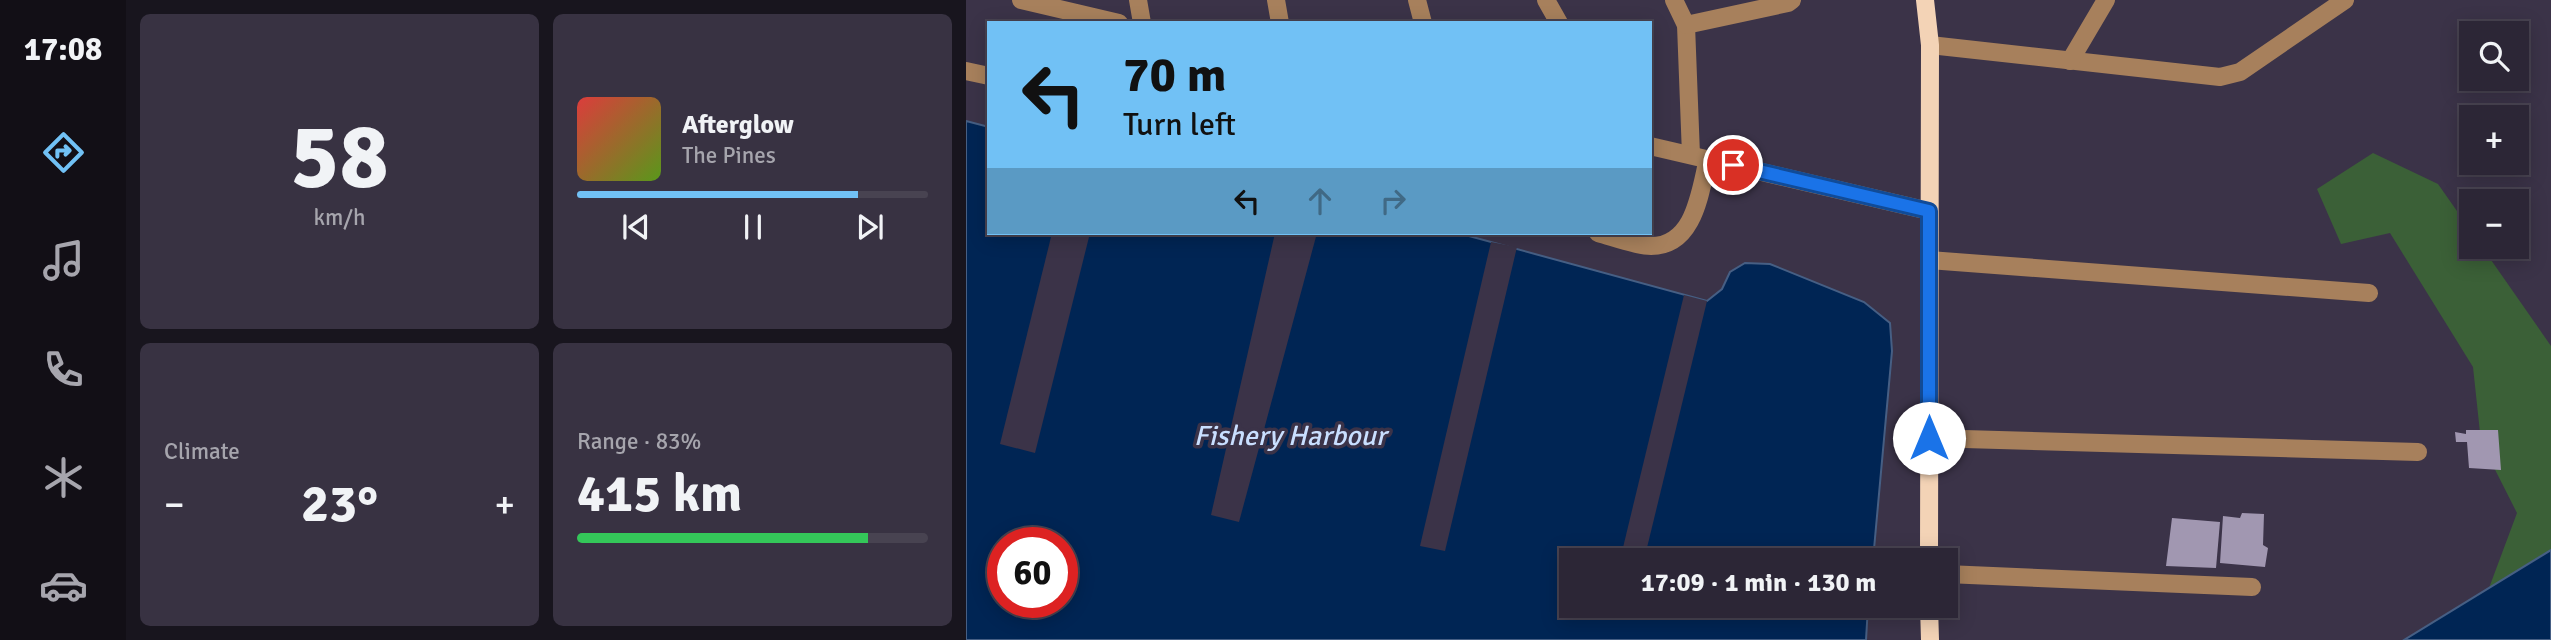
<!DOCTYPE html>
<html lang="en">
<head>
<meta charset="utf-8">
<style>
	:root { --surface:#2c2636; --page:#383242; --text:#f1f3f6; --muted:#a6a5ad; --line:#484351; --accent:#71c1f5 }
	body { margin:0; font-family:Signika,sans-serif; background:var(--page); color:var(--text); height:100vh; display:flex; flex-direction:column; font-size:26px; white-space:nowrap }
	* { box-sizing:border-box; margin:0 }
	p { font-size:23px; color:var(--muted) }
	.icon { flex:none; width:38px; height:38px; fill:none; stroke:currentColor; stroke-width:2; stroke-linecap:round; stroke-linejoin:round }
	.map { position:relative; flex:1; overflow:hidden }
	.panel { display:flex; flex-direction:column; gap:14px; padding:14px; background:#18151e; width:840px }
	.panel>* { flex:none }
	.banner { position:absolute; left:21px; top:21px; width:665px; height:214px; border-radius:0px; box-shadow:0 4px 18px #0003,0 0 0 2px var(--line); background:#71c1f5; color:#111; overflow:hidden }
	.tools { position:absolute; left:1493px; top:21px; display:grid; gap:14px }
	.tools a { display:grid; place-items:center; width:70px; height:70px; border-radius:0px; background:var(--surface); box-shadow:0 4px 18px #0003,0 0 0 2px var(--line); font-size:35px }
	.speed { position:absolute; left:21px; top:527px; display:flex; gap:14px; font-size:35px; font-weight:700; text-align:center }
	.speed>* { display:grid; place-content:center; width:91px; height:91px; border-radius:50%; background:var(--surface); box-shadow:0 4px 18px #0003,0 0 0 2px var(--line); line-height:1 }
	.speed .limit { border:10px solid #d22; background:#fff; color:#111 }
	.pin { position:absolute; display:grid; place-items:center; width:60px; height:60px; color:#fff; margin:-30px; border:4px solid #fff; border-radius:50%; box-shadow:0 2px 7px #0007 }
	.me { position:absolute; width:77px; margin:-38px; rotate:0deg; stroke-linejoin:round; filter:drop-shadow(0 0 5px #0008) }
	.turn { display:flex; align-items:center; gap:24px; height:147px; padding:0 21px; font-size:32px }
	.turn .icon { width:91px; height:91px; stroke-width:2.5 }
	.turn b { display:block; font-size:49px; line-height:60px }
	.lanes { display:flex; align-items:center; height:66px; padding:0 21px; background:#0003; justify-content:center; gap:35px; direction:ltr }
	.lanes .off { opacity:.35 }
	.big { font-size:52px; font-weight:700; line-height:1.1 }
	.panel .tile { flex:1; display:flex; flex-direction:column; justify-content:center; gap:10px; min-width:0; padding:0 24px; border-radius:10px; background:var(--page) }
	.panel .dial { align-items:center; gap:0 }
	.dial b { font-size:91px; line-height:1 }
	.song { display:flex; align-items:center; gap:21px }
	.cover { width:84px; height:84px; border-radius:10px; background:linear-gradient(135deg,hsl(0 70% 55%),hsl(90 70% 35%)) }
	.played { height:7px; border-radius:4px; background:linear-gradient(90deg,var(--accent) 80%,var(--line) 80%) }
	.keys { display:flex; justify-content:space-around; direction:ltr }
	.heat { display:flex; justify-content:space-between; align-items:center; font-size:38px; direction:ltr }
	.charge { height:10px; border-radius:5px; background:linear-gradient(90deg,#34c759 83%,var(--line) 0) }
	.panel .tiles { flex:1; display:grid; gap:14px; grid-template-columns:repeat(2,1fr) }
	.trip { position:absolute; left:593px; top:548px; width:399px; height:70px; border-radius:0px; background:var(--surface); box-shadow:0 4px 18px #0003,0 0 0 2px var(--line); font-weight:700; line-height:70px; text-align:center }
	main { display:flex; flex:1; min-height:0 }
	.dock { display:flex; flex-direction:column; width:126px; justify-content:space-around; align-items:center; background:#120f16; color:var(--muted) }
	.dock .icon { width:49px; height:49px }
	.dock .selected { color:var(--accent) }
	.dock b { font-size:32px; color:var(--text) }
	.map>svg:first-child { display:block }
	.green { fill:#3b6037 }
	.water { fill:#002554; stroke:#465f84; stroke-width:2; fill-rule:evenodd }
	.pier { fill:#3b3348 }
	.building { fill:#a197b1 }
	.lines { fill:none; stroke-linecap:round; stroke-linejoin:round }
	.minor { stroke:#a7805c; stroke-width:18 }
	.major { stroke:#f3d3b6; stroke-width:18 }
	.route-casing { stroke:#114b97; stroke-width:18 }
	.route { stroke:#1a73e8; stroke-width:12 }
	.labels { text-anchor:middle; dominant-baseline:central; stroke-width:7; stroke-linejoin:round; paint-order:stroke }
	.water-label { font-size:28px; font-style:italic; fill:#c9dfff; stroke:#3b3348 }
</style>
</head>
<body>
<main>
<nav class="dock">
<b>17:08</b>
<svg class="icon selected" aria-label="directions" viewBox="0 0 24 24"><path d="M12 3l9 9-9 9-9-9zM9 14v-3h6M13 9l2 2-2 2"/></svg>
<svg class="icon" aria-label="music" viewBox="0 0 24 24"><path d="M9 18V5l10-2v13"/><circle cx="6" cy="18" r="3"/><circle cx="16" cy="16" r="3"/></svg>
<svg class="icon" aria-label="phone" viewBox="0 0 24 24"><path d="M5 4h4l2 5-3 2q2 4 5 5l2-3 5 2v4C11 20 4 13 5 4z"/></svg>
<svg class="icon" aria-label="climate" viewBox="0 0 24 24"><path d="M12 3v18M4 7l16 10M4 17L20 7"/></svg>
<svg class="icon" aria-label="car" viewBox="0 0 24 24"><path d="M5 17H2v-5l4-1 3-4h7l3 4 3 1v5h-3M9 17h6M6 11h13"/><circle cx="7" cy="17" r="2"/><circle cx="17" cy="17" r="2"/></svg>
</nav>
<section class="panel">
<div class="tiles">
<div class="tile dial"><b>58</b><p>km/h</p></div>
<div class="tile">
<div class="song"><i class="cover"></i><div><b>Afterglow</b><p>The Pines</p></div></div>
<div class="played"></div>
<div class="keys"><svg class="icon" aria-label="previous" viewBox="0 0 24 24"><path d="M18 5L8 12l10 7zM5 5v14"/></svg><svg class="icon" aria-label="pause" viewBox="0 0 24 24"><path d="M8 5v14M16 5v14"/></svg><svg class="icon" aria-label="next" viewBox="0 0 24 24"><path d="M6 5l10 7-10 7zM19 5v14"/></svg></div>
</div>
<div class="tile"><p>Climate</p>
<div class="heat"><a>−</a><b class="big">23°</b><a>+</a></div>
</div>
<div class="tile"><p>Range · 83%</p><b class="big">415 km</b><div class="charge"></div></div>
</div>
</section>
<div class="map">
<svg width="1585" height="640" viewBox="0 0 1585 640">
	<rect width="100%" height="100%" fill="#3b3348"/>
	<polygon class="green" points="1407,153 1472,184 1505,231 1505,247 1516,247 1585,346 1585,550 1523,588 1551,513 1515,442 1507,367 1424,233 1375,244 1351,189"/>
	<g class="water">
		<path d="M0,121L23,127V233H492L741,301L756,289L764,272L779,263L804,264L898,302L924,323L926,351L907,560H606V606H902L900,640H0ZM37,542H96V602H37Z"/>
		<polygon points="1585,550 1585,640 1438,640"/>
	</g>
	<g class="pier">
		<polygon points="86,233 124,233 69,453 34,444"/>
		<polygon points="309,233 351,233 273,522 245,515"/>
		<polygon points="525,242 551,247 479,551 454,546"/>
		<polygon points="718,295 741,301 678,560 654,560"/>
	</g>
	<g class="building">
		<polygon points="1500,430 1532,430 1535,470 1503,468 1501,442 1490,442 1489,432 1500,434"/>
		<polygon points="1276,513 1298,514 1297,545 1302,548 1299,567 1254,563 1257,516 1274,518"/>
		<polygon points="1206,518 1254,522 1250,568 1200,566"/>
	</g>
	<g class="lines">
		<g class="minor">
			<polyline points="55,0 153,23"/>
			<polyline points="172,0 176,23"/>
			<polyline points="310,0 314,23"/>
			<polyline points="451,0 457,23"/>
			<polyline points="580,0 593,23"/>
			<polyline points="708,0 720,25 725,155"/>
			<polyline points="720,25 822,3 826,0"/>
			<polyline points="964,45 1254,77 1274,72 1379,0"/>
			<polyline points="1104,61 1140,0"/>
			<polyline points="0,71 23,76"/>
			<polyline points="684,146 963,211"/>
			<path d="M632,233C647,237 670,246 685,246C729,246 734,191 742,159"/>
			<polyline points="963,260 1403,293"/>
			<polyline points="963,438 1452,452"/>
			<polyline points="980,574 1286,587"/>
		</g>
		<g class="major">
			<polyline points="959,0 964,45 963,560"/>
			<polyline points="963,606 964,640"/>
		</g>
	</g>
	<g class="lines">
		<g class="route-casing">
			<polyline id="route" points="767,165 963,211 963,438"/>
		</g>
		<use href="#route" class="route"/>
	</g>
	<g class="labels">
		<g class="water-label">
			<text x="324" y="436">Fishery Harbour</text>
		</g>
	</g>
</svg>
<div class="tools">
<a><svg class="icon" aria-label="search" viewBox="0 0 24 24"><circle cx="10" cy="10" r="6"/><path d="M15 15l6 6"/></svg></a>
<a>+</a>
<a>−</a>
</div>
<div class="speed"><div class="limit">60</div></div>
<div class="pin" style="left:767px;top:165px;background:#d93025"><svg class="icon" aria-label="arrive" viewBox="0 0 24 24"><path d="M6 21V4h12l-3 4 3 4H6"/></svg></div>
<svg class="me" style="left:963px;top:438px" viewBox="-20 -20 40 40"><circle r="19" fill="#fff"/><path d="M0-13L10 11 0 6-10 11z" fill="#1a73e8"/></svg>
<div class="trip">17:09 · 1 min · 130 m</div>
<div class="banner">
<div class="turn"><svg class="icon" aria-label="left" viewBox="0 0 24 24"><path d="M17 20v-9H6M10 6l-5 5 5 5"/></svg><div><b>70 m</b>Turn left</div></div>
<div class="lanes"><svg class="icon" aria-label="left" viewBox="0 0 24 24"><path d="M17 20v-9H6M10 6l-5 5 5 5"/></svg><svg class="icon off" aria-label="ahead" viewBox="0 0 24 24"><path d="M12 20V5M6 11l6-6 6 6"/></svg><svg class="icon off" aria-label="right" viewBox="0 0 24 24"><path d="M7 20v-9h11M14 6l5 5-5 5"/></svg></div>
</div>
</div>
</main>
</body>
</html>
